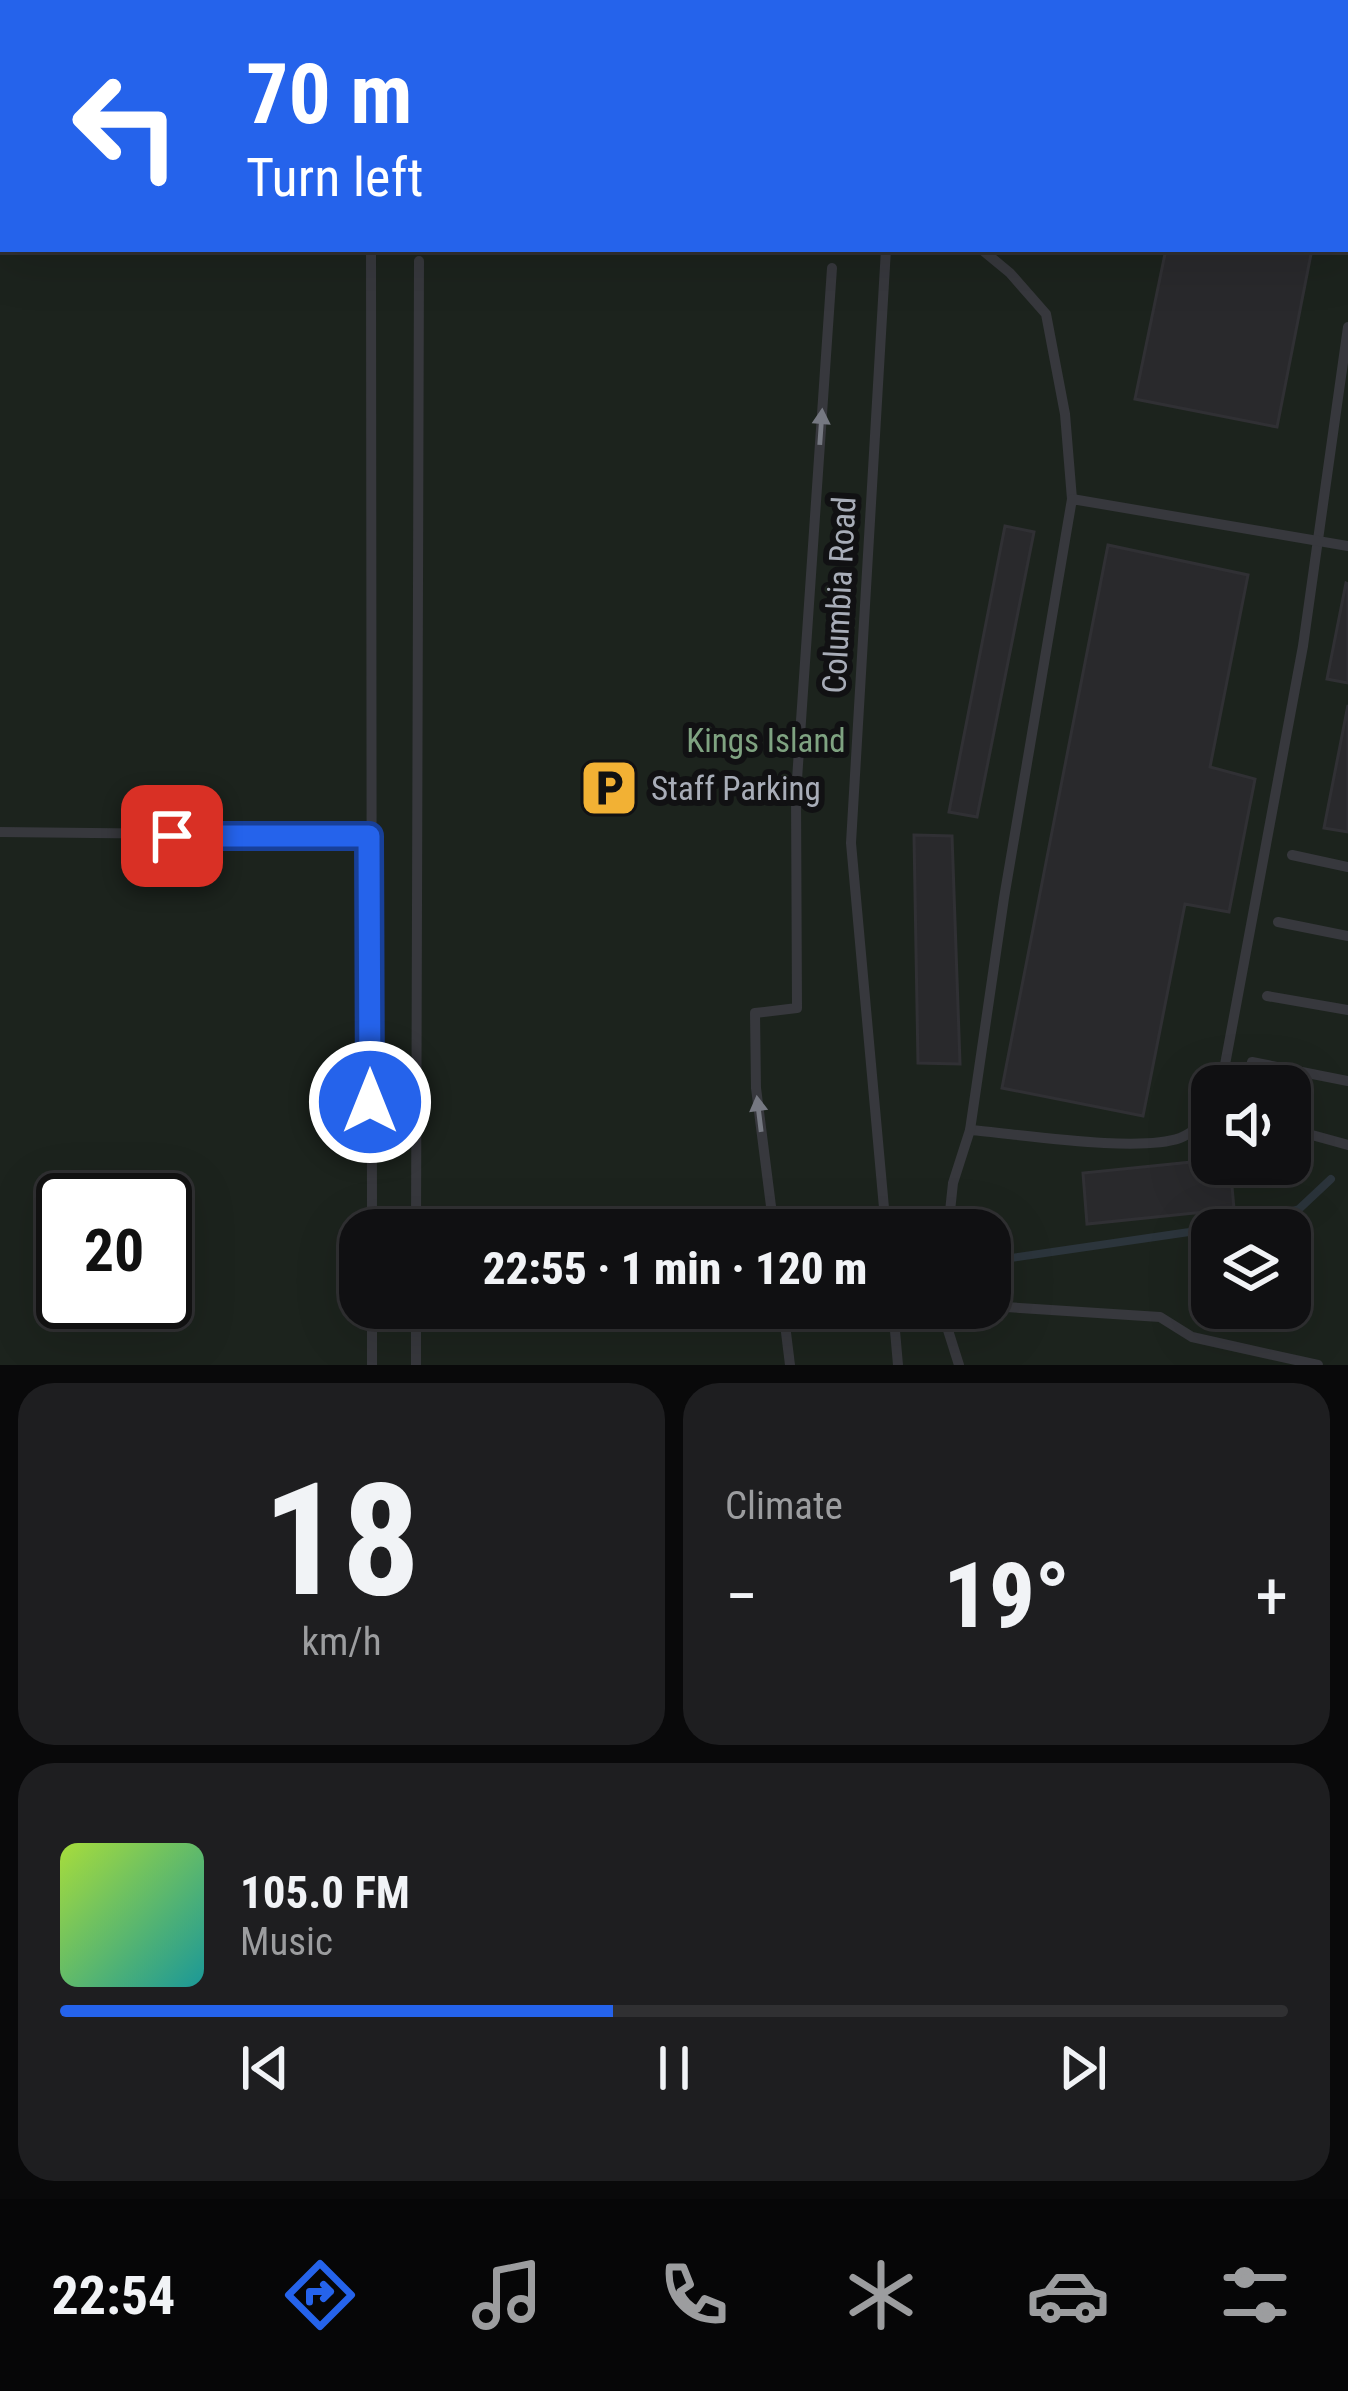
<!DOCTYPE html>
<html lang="en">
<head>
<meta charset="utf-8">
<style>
	:root { --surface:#101012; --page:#1e1e20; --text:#f1f3f6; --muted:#9c9d9f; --line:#303032; --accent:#2563eb }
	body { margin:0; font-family:"Roboto Condensed",sans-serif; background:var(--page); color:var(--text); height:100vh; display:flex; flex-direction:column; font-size:45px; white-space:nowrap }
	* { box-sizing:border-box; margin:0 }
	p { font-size:39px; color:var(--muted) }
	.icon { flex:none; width:66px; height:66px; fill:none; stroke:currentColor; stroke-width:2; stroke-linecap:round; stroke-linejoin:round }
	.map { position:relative; height:1365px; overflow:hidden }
	.drawer { display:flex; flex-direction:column; gap:18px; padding:18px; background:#09090a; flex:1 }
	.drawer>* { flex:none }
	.banner { position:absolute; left:0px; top:0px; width:1350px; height:252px; box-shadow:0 12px 48px #0002,0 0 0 3px var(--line); background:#2563eb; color:#fff; overflow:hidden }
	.fabs { position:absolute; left:1191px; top:1065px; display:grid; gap:24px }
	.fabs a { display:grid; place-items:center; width:120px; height:120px; border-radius:24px; background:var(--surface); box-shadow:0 12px 48px #0002,0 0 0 3px var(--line); font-size:60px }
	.speed { position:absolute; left:36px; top:1173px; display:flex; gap:24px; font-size:60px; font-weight:700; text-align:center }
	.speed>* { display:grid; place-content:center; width:156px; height:156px; border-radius:50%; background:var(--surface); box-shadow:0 12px 48px #0002,0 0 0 3px var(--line); line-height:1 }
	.speed .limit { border:6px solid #111; border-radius:18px; background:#fff; color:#111 }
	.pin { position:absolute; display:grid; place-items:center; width:102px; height:102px; color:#fff; margin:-51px; border-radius:24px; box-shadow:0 6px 18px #0006 }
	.me { position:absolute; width:132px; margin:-66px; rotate:0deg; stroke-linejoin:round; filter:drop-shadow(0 0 9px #0008) }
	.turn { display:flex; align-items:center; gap:42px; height:252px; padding:0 48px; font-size:54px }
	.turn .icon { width:156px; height:156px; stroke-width:2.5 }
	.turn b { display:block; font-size:84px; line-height:102px }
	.big { font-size:90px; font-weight:800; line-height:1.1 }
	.drawer .widget { flex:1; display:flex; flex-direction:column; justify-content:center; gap:18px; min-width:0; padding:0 42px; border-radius:36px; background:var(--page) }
	.drawer .dial { align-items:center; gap:0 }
	.dial b { font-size:156px; line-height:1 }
	.song { display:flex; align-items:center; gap:36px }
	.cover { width:144px; height:144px; border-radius:18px; background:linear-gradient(135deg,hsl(80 70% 55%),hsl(180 70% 35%)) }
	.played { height:12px; border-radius:6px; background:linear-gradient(90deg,var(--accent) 45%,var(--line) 45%) }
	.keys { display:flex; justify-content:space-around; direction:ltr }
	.heat { display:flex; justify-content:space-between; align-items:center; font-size:66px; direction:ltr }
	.drawer .tiles { flex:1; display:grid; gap:18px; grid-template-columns:1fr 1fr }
	.widget:last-child { grid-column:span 2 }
	.trip { position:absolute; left:339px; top:1209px; width:672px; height:120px; border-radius:36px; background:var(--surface); box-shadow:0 12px 48px #0002,0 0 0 3px var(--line); font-weight:800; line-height:120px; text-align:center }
	.tabs { display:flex; height:192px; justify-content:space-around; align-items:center; background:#060607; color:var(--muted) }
	.tabs .icon { width:84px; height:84px }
	.tabs .selected { color:var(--accent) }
	.tabs b { font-size:54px; color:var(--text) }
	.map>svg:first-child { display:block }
	.green { fill:#1c231d; fill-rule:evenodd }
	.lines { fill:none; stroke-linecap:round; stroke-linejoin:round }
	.stream { stroke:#2c353c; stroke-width:8 }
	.building { fill:#29292c; stroke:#303034; stroke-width:3 }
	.service { stroke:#37383d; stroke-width:10 }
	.oneway { fill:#757881 }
	.route-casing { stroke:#184099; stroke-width:30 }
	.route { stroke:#2563eb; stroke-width:21 }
	.labels { text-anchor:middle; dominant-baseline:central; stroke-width:12; stroke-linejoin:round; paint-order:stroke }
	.street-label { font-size:33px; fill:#a8adb8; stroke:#111113 }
	.park-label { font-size:33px; fill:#7fa381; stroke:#111113 }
	.poi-label { font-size:33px; fill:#a8adb8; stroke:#111113; text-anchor:start }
</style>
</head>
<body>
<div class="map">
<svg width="1348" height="1365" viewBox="0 0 1348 1365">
	<rect width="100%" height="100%" fill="#161618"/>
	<path class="green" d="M0,0H1348V1365H0ZM3,3H1347V249H3ZM1212,1086H1290V1164H1212ZM63,1200H165V1302H63ZM360,1230H990V1308H360ZM1212,1230H1290V1308H1212Z"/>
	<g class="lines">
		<polyline class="stream" points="990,1261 1251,1223 1299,1209 1331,1179"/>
	</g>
	<g class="building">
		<polygon points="1166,249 1312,249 1277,427 1135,399"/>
		<polygon points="1005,526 1034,532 977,817 949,812"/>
		<polygon points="1108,545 1248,575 1210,767 1255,779 1229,912 1185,904 1143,1116 1002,1088"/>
		<polygon points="1346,583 1348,584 1348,683 1327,679"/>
		<polygon points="1348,705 1348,832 1324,828"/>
		<polygon points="914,835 952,836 960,1064 918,1063"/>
		<polygon points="1212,1160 1212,1164 1230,1164 1234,1209 1087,1224 1083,1173"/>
	</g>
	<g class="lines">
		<g class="service">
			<polyline points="372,0 372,3"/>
			<polyline points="1053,0 1057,3"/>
			<polyline points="1107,0 1111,3"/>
			<polyline points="864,3 866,0"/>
			<polyline points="952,3 1002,0"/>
			<polyline points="1319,3 1319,0"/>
			<polyline points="1347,47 1348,47"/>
			<polyline points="371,249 372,1230"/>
			<polyline points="886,249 851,843 886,1230"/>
			<polyline points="981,249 1010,273 1046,314 1065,414 1072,499"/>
			<polyline points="0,832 369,836"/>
			<polyline points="1292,855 1348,867"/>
			<polyline points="1278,922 1348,936"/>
			<polyline points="1267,996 1348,1010"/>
			<polyline points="1252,1062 1348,1081"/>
			<polyline points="1221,1086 1303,646 1348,327"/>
			<polyline points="1290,1129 1348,1145"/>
			<path d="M970,1130C1019,1134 1138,1153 1180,1138C1191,1134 1203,1123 1212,1117"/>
			<polyline points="416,1230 419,261"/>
			<polyline points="774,1230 756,1088 755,1013 797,1008 796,794 832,268"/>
			<polyline points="948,1230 953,1183 970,1130 1004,898 1072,499 1348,546"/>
			<polyline points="990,1306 1160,1317 1192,1337 1318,1365"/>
			<polyline points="372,1308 372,1365"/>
			<polyline points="783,1308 790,1365"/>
			<polyline points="893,1308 898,1365"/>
			<polyline points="941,1308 959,1365"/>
			<polyline points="416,1365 416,1308"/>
		</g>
	</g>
	<defs><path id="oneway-solid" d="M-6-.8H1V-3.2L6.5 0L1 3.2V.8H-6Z" transform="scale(3)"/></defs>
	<g class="oneway">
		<use href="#oneway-solid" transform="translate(821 427) rotate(-86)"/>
		<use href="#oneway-solid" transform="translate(759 1114) rotate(-97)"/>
	</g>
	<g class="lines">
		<g class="route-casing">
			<polyline id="route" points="172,836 369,836 370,1102"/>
		</g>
		<use href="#route" class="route"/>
	</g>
	<defs>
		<g id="parking-square" transform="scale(3)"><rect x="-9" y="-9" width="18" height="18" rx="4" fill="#f2b134" stroke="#111113"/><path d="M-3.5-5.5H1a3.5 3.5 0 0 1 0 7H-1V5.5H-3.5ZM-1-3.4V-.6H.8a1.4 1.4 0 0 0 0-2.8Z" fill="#111"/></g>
	</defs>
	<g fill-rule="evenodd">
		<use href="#parking-square" x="609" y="788"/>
	</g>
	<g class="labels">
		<g class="street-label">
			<text transform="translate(839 595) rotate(-87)">Columbia Road</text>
		</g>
		<g class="park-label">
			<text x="766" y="740">Kings Island</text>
		</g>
		<g class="poi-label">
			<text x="651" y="788">Staff Parking</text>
		</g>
	</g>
</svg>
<div class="fabs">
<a><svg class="icon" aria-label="sound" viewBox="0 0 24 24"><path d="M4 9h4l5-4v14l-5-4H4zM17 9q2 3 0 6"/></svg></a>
<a><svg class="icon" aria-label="layers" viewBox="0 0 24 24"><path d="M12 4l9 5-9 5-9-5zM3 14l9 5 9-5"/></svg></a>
</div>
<div class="speed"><div class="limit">20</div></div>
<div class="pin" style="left:172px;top:836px;background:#d93025"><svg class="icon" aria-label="arrive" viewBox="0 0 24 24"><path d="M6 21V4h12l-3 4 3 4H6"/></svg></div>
<svg class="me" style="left:370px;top:1102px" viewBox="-20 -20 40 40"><circle r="17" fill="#2563eb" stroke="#fff" stroke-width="3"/><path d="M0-11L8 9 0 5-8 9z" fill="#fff"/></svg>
<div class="trip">22:55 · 1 min · 120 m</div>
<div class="banner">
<div class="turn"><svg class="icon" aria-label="left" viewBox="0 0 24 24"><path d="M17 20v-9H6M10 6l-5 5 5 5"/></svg><div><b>70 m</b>Turn left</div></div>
</div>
</div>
<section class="drawer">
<div class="tiles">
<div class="widget dial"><b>18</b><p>km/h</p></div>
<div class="widget"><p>Climate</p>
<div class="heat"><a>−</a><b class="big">19°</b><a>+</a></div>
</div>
<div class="widget">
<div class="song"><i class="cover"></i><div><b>105.0 FM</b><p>Music</p></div></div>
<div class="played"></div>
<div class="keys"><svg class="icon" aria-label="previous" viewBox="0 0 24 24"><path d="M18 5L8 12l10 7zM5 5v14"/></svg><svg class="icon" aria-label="pause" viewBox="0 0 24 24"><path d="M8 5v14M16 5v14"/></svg><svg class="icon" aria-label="next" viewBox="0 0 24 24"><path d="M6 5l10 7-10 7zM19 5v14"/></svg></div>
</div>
</div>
</section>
<nav class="tabs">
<b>22:54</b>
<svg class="icon selected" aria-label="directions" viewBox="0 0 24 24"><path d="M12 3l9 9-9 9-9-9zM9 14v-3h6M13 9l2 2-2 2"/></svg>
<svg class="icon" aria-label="music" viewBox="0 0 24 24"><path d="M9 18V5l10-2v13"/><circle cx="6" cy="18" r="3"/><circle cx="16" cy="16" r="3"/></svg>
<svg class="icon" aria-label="phone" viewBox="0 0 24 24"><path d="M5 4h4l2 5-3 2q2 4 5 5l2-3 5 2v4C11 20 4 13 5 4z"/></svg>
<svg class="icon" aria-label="climate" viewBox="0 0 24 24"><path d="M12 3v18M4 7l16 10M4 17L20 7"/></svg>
<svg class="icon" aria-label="car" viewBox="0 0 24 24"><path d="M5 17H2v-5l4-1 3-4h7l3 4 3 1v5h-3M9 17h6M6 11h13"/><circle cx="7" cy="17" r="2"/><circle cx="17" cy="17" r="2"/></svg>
<svg class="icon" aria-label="filters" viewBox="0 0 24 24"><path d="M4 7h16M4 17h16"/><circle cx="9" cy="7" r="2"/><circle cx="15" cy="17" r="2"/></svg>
</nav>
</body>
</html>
